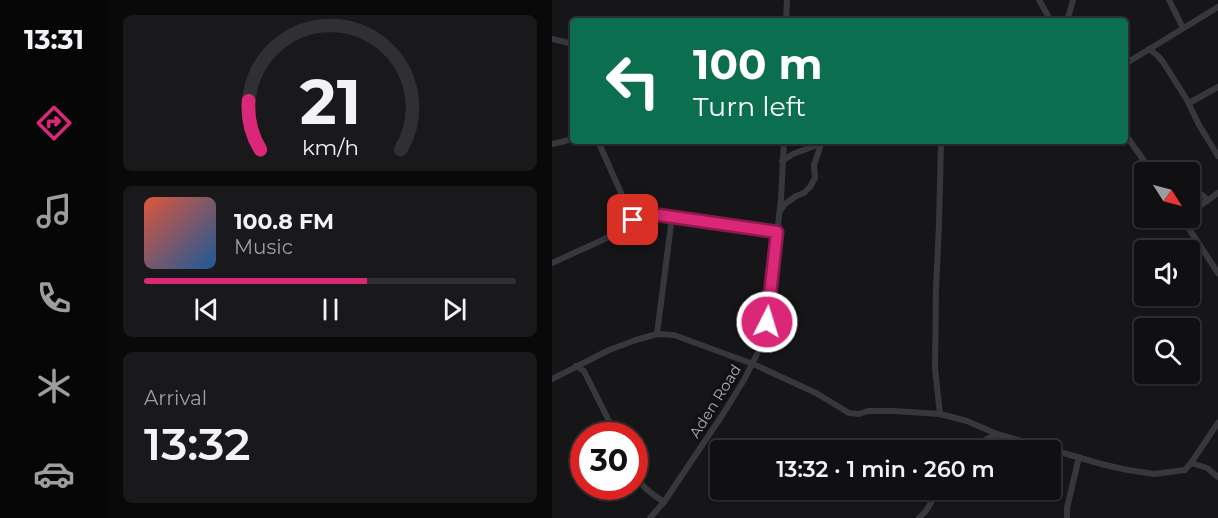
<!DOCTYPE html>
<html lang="en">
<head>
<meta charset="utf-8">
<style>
	:root { --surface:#101012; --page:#19191b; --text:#f1f3f6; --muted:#9c9d9f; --line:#303032; --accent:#db2777 }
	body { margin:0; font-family:Montserrat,sans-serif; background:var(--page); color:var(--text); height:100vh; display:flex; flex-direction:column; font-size:22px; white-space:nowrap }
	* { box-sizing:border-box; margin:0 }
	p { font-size:20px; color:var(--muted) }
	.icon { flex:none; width:33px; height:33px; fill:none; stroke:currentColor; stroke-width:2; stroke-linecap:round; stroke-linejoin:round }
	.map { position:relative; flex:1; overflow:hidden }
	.drawer { display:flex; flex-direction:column; gap:15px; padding:15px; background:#09090a; width:444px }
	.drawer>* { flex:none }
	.top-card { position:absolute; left:18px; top:18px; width:558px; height:126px; border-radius:6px; box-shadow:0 2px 4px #0004,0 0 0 2px var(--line); background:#0b6e4f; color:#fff; overflow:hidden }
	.needle { width:39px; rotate:126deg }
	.buttons { position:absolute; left:582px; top:162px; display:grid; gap:12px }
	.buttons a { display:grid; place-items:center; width:66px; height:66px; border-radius:6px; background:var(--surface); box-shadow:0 2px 4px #0004,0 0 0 2px var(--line); font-size:30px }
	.speed { position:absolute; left:18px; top:422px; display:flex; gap:12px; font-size:30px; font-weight:700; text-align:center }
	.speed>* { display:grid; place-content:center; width:78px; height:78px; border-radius:50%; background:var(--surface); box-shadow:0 2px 4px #0004,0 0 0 2px var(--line); line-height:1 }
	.speed .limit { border:9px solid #d22; background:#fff; color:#111 }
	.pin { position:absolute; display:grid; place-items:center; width:51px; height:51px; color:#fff; margin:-26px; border-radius:12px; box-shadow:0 3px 9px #0006 }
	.me { position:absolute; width:66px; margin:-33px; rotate:5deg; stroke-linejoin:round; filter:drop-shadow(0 0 4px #0008) }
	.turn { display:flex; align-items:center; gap:21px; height:126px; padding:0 24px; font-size:27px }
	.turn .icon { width:78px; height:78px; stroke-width:2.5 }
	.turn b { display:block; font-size:42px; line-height:51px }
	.big { font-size:45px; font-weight:600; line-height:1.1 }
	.drawer .widget { flex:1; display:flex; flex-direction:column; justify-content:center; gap:9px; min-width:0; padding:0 21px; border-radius:9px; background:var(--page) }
	.drawer .dial { align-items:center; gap:0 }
	.dial svg { height:156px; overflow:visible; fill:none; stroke:var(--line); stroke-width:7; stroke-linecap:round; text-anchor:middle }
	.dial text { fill:var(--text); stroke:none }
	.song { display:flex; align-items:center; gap:18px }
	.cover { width:72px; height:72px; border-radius:9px; background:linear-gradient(135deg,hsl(10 70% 55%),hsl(210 70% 35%)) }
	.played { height:6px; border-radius:3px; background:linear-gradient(90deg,var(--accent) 60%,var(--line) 60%) }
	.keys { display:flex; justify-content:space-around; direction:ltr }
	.trip { position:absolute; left:158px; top:440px; width:351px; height:60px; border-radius:6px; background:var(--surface); box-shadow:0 2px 4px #0004,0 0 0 2px var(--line); font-weight:600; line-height:60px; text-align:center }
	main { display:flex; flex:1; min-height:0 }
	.menu { display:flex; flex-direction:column; width:108px; justify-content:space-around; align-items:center; background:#060607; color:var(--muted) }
	.menu .icon { width:42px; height:42px }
	.menu .active { color:var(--accent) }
	.menu b { font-size:27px; color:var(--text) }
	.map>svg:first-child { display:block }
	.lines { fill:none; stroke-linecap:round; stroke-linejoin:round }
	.minor { stroke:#37383d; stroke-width:6 }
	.route-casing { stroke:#8e194d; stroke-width:15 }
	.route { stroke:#db2777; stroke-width:10 }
	.labels { text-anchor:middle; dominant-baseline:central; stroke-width:6; stroke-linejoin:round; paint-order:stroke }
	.street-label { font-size:15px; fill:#a8adb8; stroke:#111113 }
</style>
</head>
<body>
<main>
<nav class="menu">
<b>13:31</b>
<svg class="icon active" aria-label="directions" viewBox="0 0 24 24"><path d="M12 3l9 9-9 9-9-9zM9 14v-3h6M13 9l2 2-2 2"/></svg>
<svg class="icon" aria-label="music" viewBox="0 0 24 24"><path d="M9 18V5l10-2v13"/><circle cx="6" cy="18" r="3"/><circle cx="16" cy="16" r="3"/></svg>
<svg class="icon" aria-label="phone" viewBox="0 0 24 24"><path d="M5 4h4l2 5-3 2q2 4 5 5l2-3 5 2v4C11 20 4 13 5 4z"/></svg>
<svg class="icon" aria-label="climate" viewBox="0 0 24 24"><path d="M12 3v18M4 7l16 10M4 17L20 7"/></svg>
<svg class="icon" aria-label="car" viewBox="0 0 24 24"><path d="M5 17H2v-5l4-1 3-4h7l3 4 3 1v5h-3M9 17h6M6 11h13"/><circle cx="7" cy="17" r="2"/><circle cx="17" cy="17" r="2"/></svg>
</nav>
<section class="drawer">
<div class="widget dial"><svg viewBox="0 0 100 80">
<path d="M14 69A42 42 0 1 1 86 69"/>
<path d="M14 69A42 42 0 0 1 8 44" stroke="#db2777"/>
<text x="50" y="56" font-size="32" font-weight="700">21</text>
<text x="50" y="72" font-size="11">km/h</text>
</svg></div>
<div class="widget">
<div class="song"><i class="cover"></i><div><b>100.8 FM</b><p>Music</p></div></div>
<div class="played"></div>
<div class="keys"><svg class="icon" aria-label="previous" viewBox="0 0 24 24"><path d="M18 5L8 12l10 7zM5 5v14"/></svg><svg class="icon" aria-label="pause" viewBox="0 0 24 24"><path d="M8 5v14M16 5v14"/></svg><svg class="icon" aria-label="next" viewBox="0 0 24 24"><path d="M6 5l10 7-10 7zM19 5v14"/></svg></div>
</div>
<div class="widget"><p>Arrival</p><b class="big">13:32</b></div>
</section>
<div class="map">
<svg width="666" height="518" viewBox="0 0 666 518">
	<rect width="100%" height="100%" fill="#161618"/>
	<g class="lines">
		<g class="minor">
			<polyline points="487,0 499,21"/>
			<polyline points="617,0 631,28"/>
			<polyline points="234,21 235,0"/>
			<polyline points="515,21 521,0"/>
			<polyline points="0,39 21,44"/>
			<polyline points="597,49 606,56 611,62 635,100 647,125 666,156"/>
			<polyline points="573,64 666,7"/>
			<polyline points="637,103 666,87"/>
			<polyline points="573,134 600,172"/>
			<polyline points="46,141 81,220"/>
			<polyline points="0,144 21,139"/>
			<polyline points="230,161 241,154 268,144"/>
			<polyline points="638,188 649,194 656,200"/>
			<polyline points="228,211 233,204 244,196 252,193 258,187 263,178 262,165 270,141"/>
			<polyline points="638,213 666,193"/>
			<polyline points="630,218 666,273"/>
			<polyline points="0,263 44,243 63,234 81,220 93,216 107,215 142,219 225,232"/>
			<polyline points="105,334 120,217"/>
			<polyline points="24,366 32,371 64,435"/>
			<polyline points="0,379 57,350 84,340 105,334 122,335 201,364 264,393 297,413 307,414 316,411 342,411 388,414 415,421 445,434 553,465 576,470 602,474 633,470 639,463 666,423"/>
			<polyline points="388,414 383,369 384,288 387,225 389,141"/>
			<polyline points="414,450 445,434"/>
			<polyline points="639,463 655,468 666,477"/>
			<path d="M82,473C89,487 99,493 112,502"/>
			<polyline points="98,518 112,502 171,414 192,380 206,352 215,322 229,199 232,141"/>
			<polyline points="367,518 374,511 387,489"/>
			<polyline points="515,518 515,508 527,457"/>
		</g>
	</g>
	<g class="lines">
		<g class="route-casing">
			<polyline id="route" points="81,220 93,216 107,215 225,232 215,322"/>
		</g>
		<use href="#route" class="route"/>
	</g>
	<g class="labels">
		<g class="street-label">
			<text transform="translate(163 401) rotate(-58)">Aden Road</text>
		</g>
	</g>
</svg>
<div class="buttons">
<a><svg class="needle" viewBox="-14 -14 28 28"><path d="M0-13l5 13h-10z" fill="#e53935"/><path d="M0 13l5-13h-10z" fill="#9c9d9f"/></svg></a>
<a><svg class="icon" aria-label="sound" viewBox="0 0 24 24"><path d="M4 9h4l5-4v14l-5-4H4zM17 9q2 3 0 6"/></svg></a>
<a><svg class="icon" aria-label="search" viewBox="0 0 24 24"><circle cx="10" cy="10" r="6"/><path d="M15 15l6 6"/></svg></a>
</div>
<div class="speed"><div class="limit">30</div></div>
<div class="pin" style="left:81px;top:220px;background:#d93025"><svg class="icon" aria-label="arrive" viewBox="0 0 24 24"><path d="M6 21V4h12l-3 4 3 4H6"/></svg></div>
<svg class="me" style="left:215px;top:322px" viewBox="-20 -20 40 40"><circle r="17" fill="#db2777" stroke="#fff" stroke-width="3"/><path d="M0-11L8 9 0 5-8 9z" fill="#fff"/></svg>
<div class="trip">13:32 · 1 min · 260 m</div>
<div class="top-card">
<div class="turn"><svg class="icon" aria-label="left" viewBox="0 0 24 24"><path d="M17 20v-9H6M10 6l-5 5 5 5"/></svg><div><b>100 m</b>Turn left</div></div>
</div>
</div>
</main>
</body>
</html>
